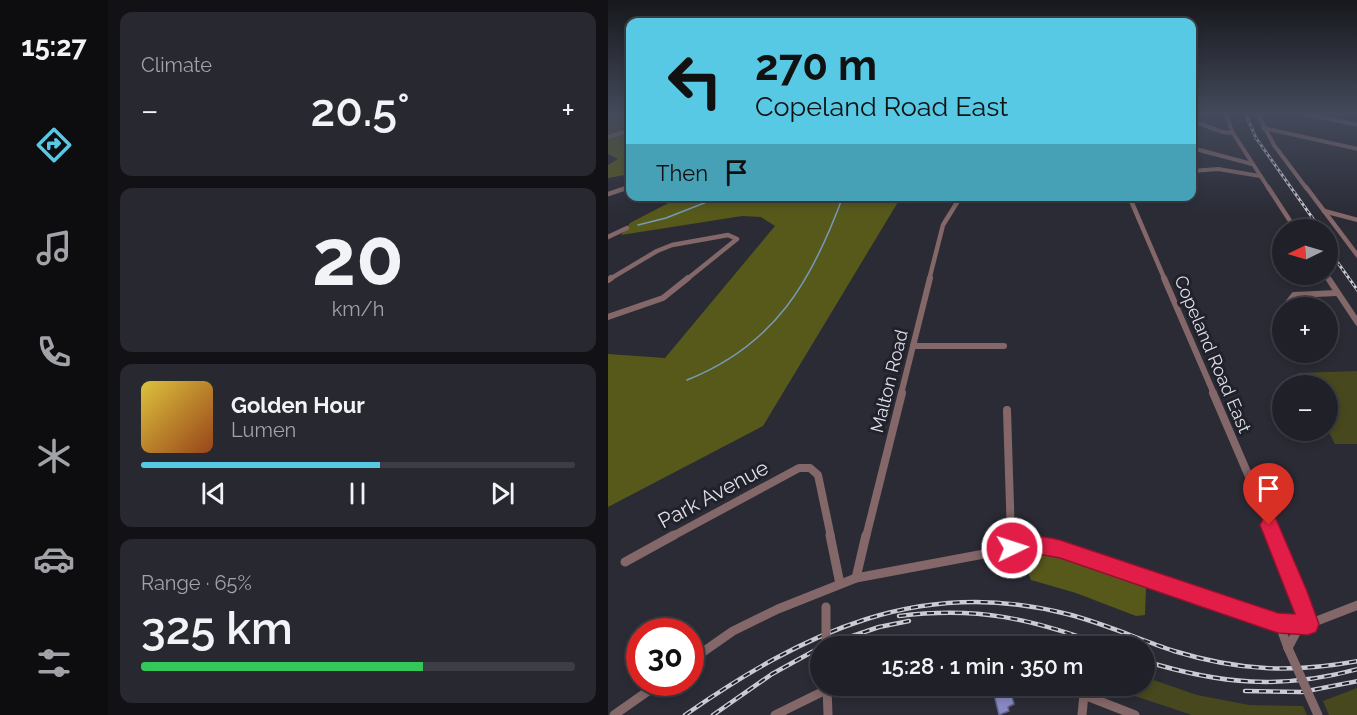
<!DOCTYPE html>
<html lang="en">
<head>
<meta charset="utf-8">
<style>
	:root { --surface:#202028; --page:#282830; --text:#f1f3f6; --muted:#a2a3a8; --line:#3d3e45; --accent:#58c9e4 }
	body { margin:0; font-family:Raleway,sans-serif; background:var(--page); color:var(--text); height:100vh; display:flex; flex-direction:column; font-size:22px; white-space:nowrap }
	* { box-sizing:border-box; margin:0 }
	p { font-size:20px; color:var(--muted) }
	.icon { flex:none; width:33px; height:33px; fill:none; stroke:currentColor; stroke-width:2; stroke-linecap:round; stroke-linejoin:round }
	.map { position:relative; flex:1; overflow:hidden }
	.side { display:flex; flex-direction:column; gap:12px; padding:12px; background:#121216; width:500px }
	.side>* { flex:none }
	.guide { position:absolute; left:18px; top:18px; width:570px; height:183px; border-radius:12px; box-shadow:0 3px 9px #0003,0 0 0 2px var(--line); background:#58c9e4; color:#111; overflow:hidden }
	.needle { width:39px; rotate:265deg }
	.fabs { position:absolute; left:664px; top:219px; display:grid; gap:12px }
	.fabs a { display:grid; place-items:center; width:66px; height:66px; border-radius:50%; background:var(--surface); box-shadow:0 3px 9px #0003,0 0 0 2px var(--line); font-size:30px }
	.speed { position:absolute; left:18px; top:618px; display:flex; gap:12px; font-size:30px; font-weight:700; text-align:center }
	.speed>* { display:grid; place-content:center; width:78px; height:78px; border-radius:50%; background:var(--surface); box-shadow:0 3px 9px #0003,0 0 0 2px var(--line); line-height:1 }
	.speed .limit { border:9px solid #d22; background:#fff; color:#111 }
	.pin { position:absolute; display:grid; place-items:center; width:51px; height:51px; color:#fff; margin:-62px -26px; border-radius:50% 50% 50% 0; rotate:-45deg; box-shadow:0 0 6px #0007 }
	.pin .icon { rotate:45deg }
	.me { position:absolute; width:66px; margin:-33px; rotate:86deg; stroke-linejoin:round; filter:drop-shadow(0 0 4px #0008) }
	.turn { display:flex; align-items:center; gap:21px; height:126px; padding:0 30px; font-size:27px }
	.turn .icon { width:78px; height:78px; stroke-width:2.5 }
	.turn b { display:block; font-size:42px; line-height:51px }
	.then { display:flex; align-items:center; height:57px; padding:0 30px; background:#0003; gap:12px; font-size:22px }
	.big { font-size:45px; font-weight:600; line-height:1.1 }
	.side .tile { flex:1; display:flex; flex-direction:column; justify-content:center; gap:9px; min-width:0; padding:0 21px; border-radius:12px; background:var(--page) }
	.side .dial { align-items:center; gap:0 }
	.dial b { font-size:78px; line-height:1 }
	.song { display:flex; align-items:center; gap:18px }
	.cover { width:72px; height:72px; border-radius:9px; background:linear-gradient(135deg,hsl(50 70% 55%),hsl(20 70% 35%)) }
	.played { height:6px; border-radius:3px; background:linear-gradient(90deg,var(--accent) 55%,var(--line) 55%) }
	.keys { display:flex; justify-content:space-around; direction:ltr }
	.heat { display:flex; justify-content:space-between; align-items:center; font-size:33px; direction:ltr }
	.charge { height:9px; border-radius:4px; background:linear-gradient(90deg,#34c759 65%,var(--line) 0) }
	.trip { position:absolute; left:202px; top:636px; width:345px; height:60px; border-radius:30px; background:var(--surface); box-shadow:0 3px 9px #0003,0 0 0 2px var(--line); font-weight:600; line-height:60px; text-align:center }
	main { display:flex; flex:1; min-height:0 }
	.tab-bar { display:flex; flex-direction:column; width:108px; justify-content:space-around; align-items:center; background:#0d0d10; color:var(--muted) }
	.tab-bar .icon { width:42px; height:42px }
	.tab-bar .selected { color:var(--accent) }
	.tab-bar b { font-size:27px; color:var(--text) }
	.map>svg:first-child { display:block }
	.green { fill:#47481d }
	.forest { fill:#57591a }
	.lines { fill:none; stroke-linecap:round; stroke-linejoin:round }
	.stream { stroke:#779aba; stroke-width:1.5 }
	.building { fill:#8889c2; stroke:#5f6088; stroke-width:1.5 }
	.street-far4 { stroke:#846768; stroke-width:4 }
	.street-far3 { stroke:#846768; stroke-width:4.5 }
	.street-far2 { stroke:#846768; stroke-width:6 }
	.street-far1 { stroke:#846768; stroke-width:8 }
	.street { stroke:#846768; stroke-width:9 }
	.rail-far1-casing { stroke:#cbcbd3; stroke-width:3 }
	.rail-casing { stroke:#cbcbd3; stroke-width:4.5 }
	.rail-far1 { stroke:#20212b; stroke-width:1.5; stroke-dasharray:3; stroke-linecap:butt }
	.rail { stroke:#20212b; stroke-width:2; stroke-dasharray:7; stroke-linecap:butt }
	.street-bridge { stroke:#846768; stroke-width:9 }
	.route { fill:#e11d48; stroke:#92132f; stroke-width:1.5 }
	.labels { text-anchor:middle; dominant-baseline:central; stroke-width:6; stroke-linejoin:round; paint-order:stroke }
	.street-label { font-size:18px; fill:#dfdfe6; stroke:#20212b }
	.near-street-label { font-size:21px; fill:#dfdfe6; stroke:#20212b }
</style>
</head>
<body>
<main>
<nav class="tab-bar">
<b>15:27</b>
<svg class="icon selected" aria-label="directions" viewBox="0 0 24 24"><path d="M12 3l9 9-9 9-9-9zM9 14v-3h6M13 9l2 2-2 2"/></svg>
<svg class="icon" aria-label="music" viewBox="0 0 24 24"><path d="M9 18V5l10-2v13"/><circle cx="6" cy="18" r="3"/><circle cx="16" cy="16" r="3"/></svg>
<svg class="icon" aria-label="phone" viewBox="0 0 24 24"><path d="M5 4h4l2 5-3 2q2 4 5 5l2-3 5 2v4C11 20 4 13 5 4z"/></svg>
<svg class="icon" aria-label="climate" viewBox="0 0 24 24"><path d="M12 3v18M4 7l16 10M4 17L20 7"/></svg>
<svg class="icon" aria-label="car" viewBox="0 0 24 24"><path d="M5 17H2v-5l4-1 3-4h7l3 4 3 1v5h-3M9 17h6M6 11h13"/><circle cx="7" cy="17" r="2"/><circle cx="17" cy="17" r="2"/></svg>
<svg class="icon" aria-label="filters" viewBox="0 0 24 24"><path d="M4 7h16M4 17h16"/><circle cx="9" cy="7" r="2"/><circle cx="15" cy="17" r="2"/></svg>
</nav>
<section class="side">
<div class="tile"><p>Climate</p>
<div class="heat"><a>−</a><b class="big">20.5°</b><a>+</a></div>
</div>
<div class="tile dial"><b>20</b><p>km/h</p></div>
<div class="tile">
<div class="song"><i class="cover"></i><div><b>Golden Hour</b><p>Lumen</p></div></div>
<div class="played"></div>
<div class="keys"><svg class="icon" aria-label="previous" viewBox="0 0 24 24"><path d="M18 5L8 12l10 7zM5 5v14"/></svg><svg class="icon" aria-label="pause" viewBox="0 0 24 24"><path d="M8 5v14M16 5v14"/></svg><svg class="icon" aria-label="next" viewBox="0 0 24 24"><path d="M6 5l10 7-10 7zM19 5v14"/></svg></div>
</div>
<div class="tile"><p>Range · 65%</p><b class="big">325 km</b><div class="charge"></div></div>
</section>
<div class="map">
<svg width="750" height="715" viewBox="0 0 750 715">
	<rect width="100%" height="100%" fill="#2a2b35"/>
	<g class="green">
		<polygon points="0,115 22,115 22,129 0,136"/>
		<polygon points="749,371 749,444 727,444 720,431 720,386 696,385 690,373"/>
		<polygon points="537,677 589,695 641,705 695,706 699,715 584,715 497,686 537,686"/>
		<polygon points="749,688 749,715 721,715 715,701"/>
	</g>
	<g class="forest">
		<polygon points="22,131 22,174 0,178 0,165 10,159 0,154 0,138"/>
		<polygon points="72,197 293,197 155,426 0,507 0,354 57,358 167,226 153,217 134,216 13,235 22,223"/>
		<polygon points="417,551 445,554 538,587 537,615 528,616 468,593 423,580 418,567"/>
	</g>
	<g class="lines">
		<g class="stream">
			<polyline points="30,225 58,218 114,196"/>
			<path d="M79,380C167,345 204,281 235,196"/>
		</g>
	</g>
	<polygon class="building" points="384,686 401,686 406,704 400,707 401,711 391,715"/>
	<g class="lines">
		<g class="street-far4">
			<polyline points="618,115 625,133 661,189"/>
			<polyline points="650,115 666,145 699,189"/>
			<polyline points="702,115 750,125"/>
			<polyline points="584,121 615,132 625,133"/>
			<polyline points="655,128 750,149"/>
			<polyline points="0,137 22,130"/>
			<polyline points="584,148 644,164"/>
			<polyline points="584,171 610,169 652,176"/>
			<polyline points="17,189 22,187"/>
		</g>
		<g class="street-far3">
			<polyline points="660,187 688,230"/>
			<polyline points="698,187 750,256"/>
			<polyline points="0,194 21,187"/>
			<polyline points="295,196 298,201 309,196"/>
			<polyline points="521,196 557,280"/>
			<polyline points="716,211 750,220"/>
			<polyline points="0,237 19,228"/>
			<polyline points="717,274 721,280"/>
			<polyline points="0,280 49,251 64,245 120,235 129,239 78,280"/>
			<polyline points="321,280 335,225 353,196"/>
		</g>
		<g class="street-far2">
			<polyline points="556,278 606,394"/>
			<polyline points="720,278 750,323"/>
			<polyline points="0,280 3,278"/>
			<polyline points="679,304 686,295 729,293"/>
			<polyline points="0,317 55,298 80,278"/>
			<polyline points="305,346 396,346"/>
			<polyline points="293,394 322,278"/>
		</g>
		<g class="street-far1">
			<polyline points="605,393 667,537"/>
			<polyline points="399,410 403,537"/>
			<polyline points="63,537 191,468 202,468 210,475 223,537"/>
			<polyline points="258,537 294,393"/>
		</g>
		<g class="street">
			<polyline points="222,535 232,584"/>
			<polyline points="403,535 403,548"/>
			<polyline points="666,535 690,591 701,624 689,631 680,648"/>
			<polyline points="17,562 66,535"/>
			<polyline points="248,578 258,535"/>
			<polyline points="671,623 680,648"/>
			<polyline points="82,661 125,631 170,609 248,578 424,545 452,549 676,624 701,624 750,605"/>
			<polyline points="219,686 220,715"/>
			<polyline points="453,686 527,715"/>
			<polyline points="6,715 53,682"/>
			<polyline points="167,715 226,686"/>
			<polyline points="474,715 476,694"/>
		</g>
		<g class="rail-far1-casing">
			<g id="rail-far1">
				<polyline points="638,115 648,138 713,230"/>
				<polyline points="720,249 750,291"/>
			</g>
		</g>
		<g class="rail-casing">
			<g id="rail">
				<path d="M291,616C371,606 423,619 498,646"/>
				<polyline points="215,646 271,627 301,621"/>
				<path d="M537,661C611,684 674,690 750,669"/>
				<polyline points="637,691 694,692 750,681"/>
				<path d="M77,715C195,633 312,576 459,614C495,623 530,639 566,651C631,671 684,673 750,661"/>
				<polyline points="105,715 164,674 213,647"/>
			</g>
		</g>
		<use href="#rail-far1" class="rail-far1"/>
		<use href="#rail" class="rail"/>
		<g class="street-bridge">
			<polyline points="218,607 218,646"/>
			<polyline points="680,648 710,715"/>
		</g>
	</g>
	<linearGradient id="sky" x2="0" y2="1"><stop stop-color="#17181d"/><stop offset="0.53" stop-color="#444a5c"/><stop offset="1" stop-color="#444a5c" stop-opacity="0"/></linearGradient>
	<rect width="750" height="215" fill="url(#sky)"/>
	<path class="route" d="M661,516L668,519L699,591L711,624L708,632L700,635L670,633L452,558L436,555L404,557L397,554L394,548L397,541C414,534 435,536 452,540L670,613L687,614L652,525L655,519Z"/>
	<g class="labels">
		<g class="street-label">
			<text transform="translate(605 354) rotate(67)">Copeland Road East</text>
			<text transform="translate(281 381) rotate(-76)">Malton Road</text>
		</g>
		<g class="near-street-label">
			<text transform="translate(105 494) rotate(-28)">Park Avenue</text>
		</g>
	</g>
</svg>
<div class="fabs">
<a><svg class="needle" viewBox="-14 -14 28 28"><path d="M0-13l5 13h-10z" fill="#e53935"/><path d="M0 13l5-13h-10z" fill="#a2a3a8"/></svg></a>
<a>+</a>
<a>−</a>
</div>
<div class="speed"><div class="limit">30</div></div>
<div class="pin" style="left:661px;top:525px;background:#d93025"><svg class="icon" aria-label="arrive" viewBox="0 0 24 24"><path d="M6 21V4h12l-3 4 3 4H6"/></svg></div>
<svg class="me" style="left:404px;top:548px" viewBox="-20 -20 40 40"><circle r="17" fill="#e11d48" stroke="#fff" stroke-width="3"/><path d="M0-11L8 9 0 5-8 9z" fill="#fff"/></svg>
<div class="trip">15:28 · 1 min · 350 m</div>
<div class="guide">
<div class="turn"><svg class="icon" aria-label="left" viewBox="0 0 24 24"><path d="M17 20v-9H6M10 6l-5 5 5 5"/></svg><div><b>270 m</b>Copeland Road East</div></div>
<div class="then">Then<svg class="icon" aria-label="arrive" viewBox="0 0 24 24"><path d="M6 21V4h12l-3 4 3 4H6"/></svg></div>
</div>
</div>
</main>
</body>
</html>
